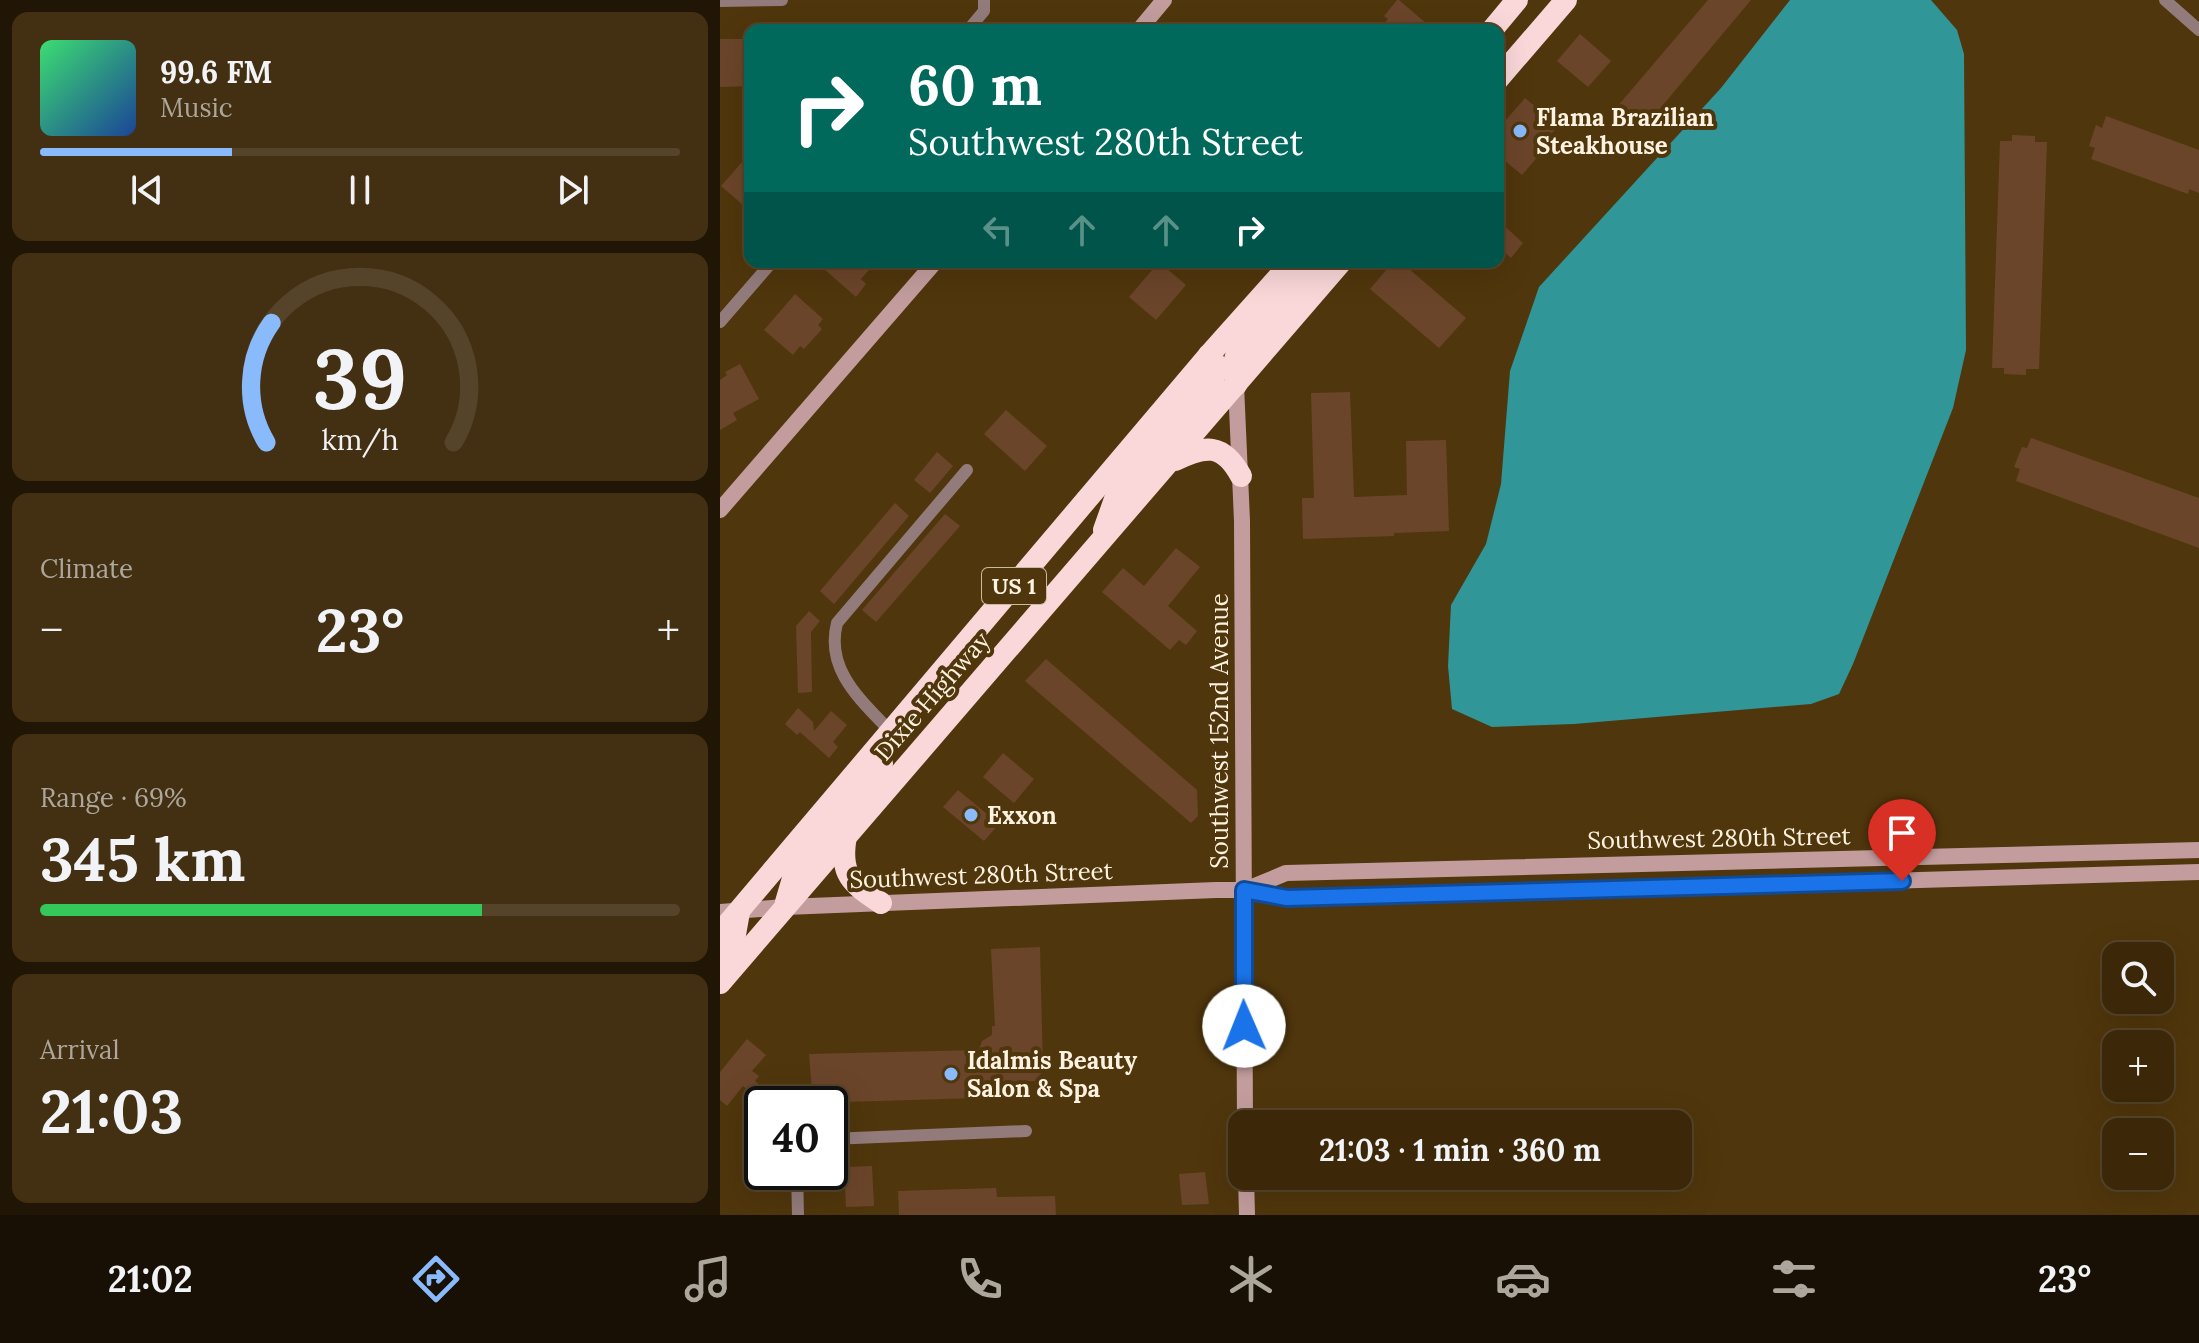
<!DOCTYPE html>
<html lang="en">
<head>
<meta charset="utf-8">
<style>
	:root { --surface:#3c2809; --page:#433012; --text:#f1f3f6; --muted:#aca69c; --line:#55442a; --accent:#89bafc }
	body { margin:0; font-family:Lora,serif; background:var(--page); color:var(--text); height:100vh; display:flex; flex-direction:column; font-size:30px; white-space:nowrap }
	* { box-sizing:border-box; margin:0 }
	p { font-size:26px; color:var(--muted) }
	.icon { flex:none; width:44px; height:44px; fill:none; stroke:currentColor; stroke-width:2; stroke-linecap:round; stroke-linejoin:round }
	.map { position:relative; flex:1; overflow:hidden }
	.details { display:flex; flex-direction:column; gap:12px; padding:12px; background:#211605; width:720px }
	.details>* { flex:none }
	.guide { position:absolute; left:24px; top:24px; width:760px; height:244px; border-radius:16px; box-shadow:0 8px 32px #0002,0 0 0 2px var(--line); background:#00695c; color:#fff; overflow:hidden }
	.buttons { position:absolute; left:1382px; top:942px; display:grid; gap:16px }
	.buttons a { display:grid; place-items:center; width:72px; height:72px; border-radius:16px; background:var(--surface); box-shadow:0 8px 32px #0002,0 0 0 2px var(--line); font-size:40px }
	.speed { position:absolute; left:24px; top:1086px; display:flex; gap:16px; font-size:40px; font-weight:700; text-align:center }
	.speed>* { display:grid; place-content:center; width:104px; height:104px; border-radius:50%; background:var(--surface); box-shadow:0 8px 32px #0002,0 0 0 2px var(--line); line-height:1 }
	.speed .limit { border:4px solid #111; border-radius:12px; background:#fff; color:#111 }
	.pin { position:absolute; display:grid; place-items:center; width:68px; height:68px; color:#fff; margin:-82px -34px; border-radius:50% 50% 50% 0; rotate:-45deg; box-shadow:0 0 8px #0007 }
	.pin .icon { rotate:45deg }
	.me { position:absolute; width:88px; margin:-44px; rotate:359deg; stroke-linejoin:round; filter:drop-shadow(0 0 6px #0008) }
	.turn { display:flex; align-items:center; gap:28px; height:168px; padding:0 32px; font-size:36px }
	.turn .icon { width:104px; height:104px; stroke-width:2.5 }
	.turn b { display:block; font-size:56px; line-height:68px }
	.lanes { display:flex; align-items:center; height:76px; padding:0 32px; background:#0003; justify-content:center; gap:40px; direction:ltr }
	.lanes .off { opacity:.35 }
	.big { font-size:60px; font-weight:800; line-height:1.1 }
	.details .card { flex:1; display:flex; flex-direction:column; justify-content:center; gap:12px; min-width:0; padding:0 28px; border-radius:16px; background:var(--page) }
	.details .dial { align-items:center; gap:0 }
	.dial svg { height:208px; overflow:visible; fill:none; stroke:var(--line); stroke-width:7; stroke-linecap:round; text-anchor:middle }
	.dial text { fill:var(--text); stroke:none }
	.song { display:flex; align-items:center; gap:24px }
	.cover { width:96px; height:96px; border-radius:12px; background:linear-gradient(135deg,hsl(140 70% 55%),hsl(220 70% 35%)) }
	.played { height:8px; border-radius:4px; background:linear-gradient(90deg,var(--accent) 30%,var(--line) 30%) }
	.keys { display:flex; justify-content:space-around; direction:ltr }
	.heat { display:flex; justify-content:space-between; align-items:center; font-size:44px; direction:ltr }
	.charge { height:12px; border-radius:6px; background:linear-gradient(90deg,#34c759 69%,var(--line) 0) }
	.trip { position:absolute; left:508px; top:1110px; width:464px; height:80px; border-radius:16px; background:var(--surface); box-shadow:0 8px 32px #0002,0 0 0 2px var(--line); font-weight:800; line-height:80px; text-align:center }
	.tabs { display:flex; height:128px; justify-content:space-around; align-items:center; background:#181004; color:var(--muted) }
	.tabs .icon { width:56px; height:56px }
	.tabs .selected { color:var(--accent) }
	.tabs b { font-size:36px; color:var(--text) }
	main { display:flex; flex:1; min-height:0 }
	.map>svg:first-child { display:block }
	.water { fill:#319697 }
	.building { fill:#6b452a }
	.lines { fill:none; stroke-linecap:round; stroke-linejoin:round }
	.street { stroke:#937b7b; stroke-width:12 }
	.secondary { stroke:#c39d9e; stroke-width:16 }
	.highway { stroke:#fad7d8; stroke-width:22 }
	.route-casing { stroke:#114b97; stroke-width:20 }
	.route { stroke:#1a73e8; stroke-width:14 }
	.poi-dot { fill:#89bafc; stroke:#50360c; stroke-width:3 }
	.labels { text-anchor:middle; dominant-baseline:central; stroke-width:8; stroke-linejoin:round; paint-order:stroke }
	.shield { fill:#50360c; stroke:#cabaa0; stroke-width:2 }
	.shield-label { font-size:22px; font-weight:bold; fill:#fef2e0 }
	.poi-label { font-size:24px; font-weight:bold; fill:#fef2e0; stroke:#50360c; text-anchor:start }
	.street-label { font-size:24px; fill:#fef2e0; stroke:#50360c }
</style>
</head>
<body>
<main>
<section class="details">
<div class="card">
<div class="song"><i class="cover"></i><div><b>99.6 FM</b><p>Music</p></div></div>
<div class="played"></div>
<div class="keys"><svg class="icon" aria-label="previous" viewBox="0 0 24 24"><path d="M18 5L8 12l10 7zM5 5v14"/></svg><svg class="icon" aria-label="pause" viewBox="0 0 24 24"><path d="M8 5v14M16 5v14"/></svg><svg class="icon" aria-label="next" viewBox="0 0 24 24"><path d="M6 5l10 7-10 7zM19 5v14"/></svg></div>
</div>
<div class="card dial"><svg viewBox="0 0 100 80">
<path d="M14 69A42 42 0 1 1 86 69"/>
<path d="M14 69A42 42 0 0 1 16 23" stroke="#89bafc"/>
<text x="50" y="56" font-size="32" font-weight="700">39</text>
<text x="50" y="72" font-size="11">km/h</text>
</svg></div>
<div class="card"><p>Climate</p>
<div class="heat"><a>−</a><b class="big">23°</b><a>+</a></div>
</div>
<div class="card"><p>Range · 69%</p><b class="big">345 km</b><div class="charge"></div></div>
<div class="card"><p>Arrival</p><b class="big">21:03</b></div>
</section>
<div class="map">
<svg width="1479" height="1215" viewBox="0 0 1479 1215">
	<rect width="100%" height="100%" fill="#50360c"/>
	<polygon class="water" points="1070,0 1211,0 1237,30 1244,54 1246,350 1233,408 1133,664 1119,694 1091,704 854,724 772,727 732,709 728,666 731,605 766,544 781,484 790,371 819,287 1001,88"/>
	<g class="building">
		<polygon points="677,0 679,0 714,30 658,30 668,19 664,16"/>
		<polygon points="988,0 1031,0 922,130 896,108"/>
		<polygon points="860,34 891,61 868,87 837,61"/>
		<polygon points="0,39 30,39 30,86 0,87"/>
		<polygon points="805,98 838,126 822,145 825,148 802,175 778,155 778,129"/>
		<polygon points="1386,116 1479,150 1479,193 1469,189 1468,194 1371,159 1375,148 1369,146 1376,125 1382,128"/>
		<polygon points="1292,135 1315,136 1315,142 1327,142 1319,369 1306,369 1306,375 1284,374 1284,368 1272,368 1280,141 1292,141"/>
		<polygon points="30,153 30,211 1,186"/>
		<polygon points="778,220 803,243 791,258 778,246"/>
		<polygon points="96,262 156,262 141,279 146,284 136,297"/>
		<polygon points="439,262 466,285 436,320 409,297"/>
		<polygon points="673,262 681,262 746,318 719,348 650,289"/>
		<polygon points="75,294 103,319 98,325 102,329 84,349 80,346 73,355 44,330"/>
		<polygon points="20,364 39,399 13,413 17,420 0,430 0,380 7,375 5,372"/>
		<polygon points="630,392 634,497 687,495 686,441 726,440 729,531 674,533 674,536 583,539 582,498 594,498 591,393"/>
		<polygon points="286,410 327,446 305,471 264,434"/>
		<polygon points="1311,438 1479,498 1479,548 1296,481 1300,469 1294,467 1302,447 1307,448"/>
		<polygon points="217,452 233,466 210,493 194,480"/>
		<polygon points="175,503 189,516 114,604 100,591"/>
		<polygon points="225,514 240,526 156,622 142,610"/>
		<polygon points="456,548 480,567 448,606 477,631 466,645 459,640 450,650 382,592 403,568 424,586"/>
		<polygon points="89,611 100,621 91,632 92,692 78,693 76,626"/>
		<polygon points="326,659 477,790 478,816 471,823 305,681"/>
		<polygon points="78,708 93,722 94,731 111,711 127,725 113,742 118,747 109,758 80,732 77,735 65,724"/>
		<polygon points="283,753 314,779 294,803 263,777"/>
		<polygon points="238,790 279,824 264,841 223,807"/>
		<polygon points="320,947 323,1071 315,1081 260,1082 260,1094 257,1098 93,1103 89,1054 259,1050 262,1041 272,1035 272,1026 275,1026 271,949"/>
		<polygon points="27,1039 46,1055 32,1071 39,1076 35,1081 41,1086 34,1095 23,1086 7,1106 0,1100 0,1072"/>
		<polygon points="152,1166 154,1206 126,1207 124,1167"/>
		<polygon points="485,1172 489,1204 462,1205 459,1174"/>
		<polygon points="276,1188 277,1197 335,1196 336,1215 179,1215 178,1191"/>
	</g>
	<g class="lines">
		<g class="street">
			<polyline points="1445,0 1479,30"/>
			<polyline points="0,1 62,0"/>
			<polyline points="248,30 264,11 264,0"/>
			<polyline points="0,322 52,262"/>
			<path d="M170,731C141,700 105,670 117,623L247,470"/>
			<polyline points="110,1139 306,1131"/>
			<polyline points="77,1172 78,1215"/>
		</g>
		<g class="secondary">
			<polyline points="419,30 444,0"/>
			<polyline points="516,385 522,521 525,1124"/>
			<polyline points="0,510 215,262"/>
			<polyline points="525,890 566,873 1479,850"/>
			<polyline points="0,912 65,907 496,890 524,890 567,898 1479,872"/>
			<polyline points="526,1176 527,1215"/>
		</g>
		<g class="highway">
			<polyline points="772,30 797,0"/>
			<polyline points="778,79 846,0"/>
			<polyline points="516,385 514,363 517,353 594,262"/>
			<path d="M455,460C486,445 503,443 521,476"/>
			<path d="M384,530L395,499L424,460L491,383C498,371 499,366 489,355"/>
			<path d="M126,836C119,874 131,883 161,903"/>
			<polyline points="66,902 76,868 162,764"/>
			<polyline points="0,933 489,355 572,262"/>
			<polyline points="0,962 14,940 19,912"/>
			<polyline points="0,983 621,262"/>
		</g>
	</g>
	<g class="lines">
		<g class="route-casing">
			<polyline id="route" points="524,1026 524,890 567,898 1182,881"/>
		</g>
		<use href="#route" class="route"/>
	</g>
	<g class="poi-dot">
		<circle cx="800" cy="131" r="8"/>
		<circle cx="251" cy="815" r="8"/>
		<circle cx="231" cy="1074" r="8"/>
	</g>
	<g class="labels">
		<rect class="shield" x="262" y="568" width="64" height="36" rx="6"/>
		<g class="shield-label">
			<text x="294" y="586">US 1</text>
		</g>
		<g class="poi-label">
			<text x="816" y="117">Flama Brazilian<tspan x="816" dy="28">Steakhouse</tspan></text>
			<text x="267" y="815">Exxon</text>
			<text x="247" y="1060">Idalmis Beauty<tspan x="247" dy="28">Salon &amp; Spa</tspan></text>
		</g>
		<g class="street-label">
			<text transform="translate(212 696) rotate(-49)">Dixie Highway</text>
			<text transform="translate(499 731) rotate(-90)">Southwest 152nd Avenue</text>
			<text transform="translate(999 838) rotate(-1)">Southwest 280th Street</text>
			<text transform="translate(261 875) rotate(-2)">Southwest 280th Street</text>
		</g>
	</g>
</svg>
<div class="buttons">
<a><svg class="icon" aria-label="search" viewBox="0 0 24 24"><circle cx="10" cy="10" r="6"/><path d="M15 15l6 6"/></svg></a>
<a>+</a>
<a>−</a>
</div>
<div class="speed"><div class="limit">40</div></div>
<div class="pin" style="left:1182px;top:881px;background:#d93025"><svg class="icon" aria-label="arrive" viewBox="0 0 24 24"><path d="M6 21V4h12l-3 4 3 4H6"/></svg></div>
<svg class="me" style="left:524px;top:1026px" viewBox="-20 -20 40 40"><circle r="19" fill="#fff"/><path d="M0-13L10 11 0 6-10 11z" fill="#1a73e8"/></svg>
<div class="trip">21:03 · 1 min · 360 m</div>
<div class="guide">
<div class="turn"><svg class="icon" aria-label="right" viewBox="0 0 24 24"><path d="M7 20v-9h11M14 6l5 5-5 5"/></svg><div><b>60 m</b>Southwest 280th Street</div></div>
<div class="lanes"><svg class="icon off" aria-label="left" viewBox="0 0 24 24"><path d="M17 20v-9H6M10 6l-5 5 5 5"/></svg><svg class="icon off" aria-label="ahead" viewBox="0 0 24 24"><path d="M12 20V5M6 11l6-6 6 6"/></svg><svg class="icon off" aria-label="ahead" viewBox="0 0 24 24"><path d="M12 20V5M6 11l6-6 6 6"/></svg><svg class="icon" aria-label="right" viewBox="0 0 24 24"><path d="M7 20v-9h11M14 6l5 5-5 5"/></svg></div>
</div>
</div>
</main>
<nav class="tabs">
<b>21:02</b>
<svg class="icon selected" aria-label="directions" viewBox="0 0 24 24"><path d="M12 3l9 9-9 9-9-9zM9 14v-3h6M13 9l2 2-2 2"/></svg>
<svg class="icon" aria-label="music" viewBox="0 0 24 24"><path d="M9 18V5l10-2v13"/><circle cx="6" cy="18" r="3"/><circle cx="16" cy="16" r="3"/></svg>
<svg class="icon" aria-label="phone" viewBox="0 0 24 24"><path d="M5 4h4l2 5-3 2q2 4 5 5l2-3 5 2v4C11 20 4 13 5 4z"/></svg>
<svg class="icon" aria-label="climate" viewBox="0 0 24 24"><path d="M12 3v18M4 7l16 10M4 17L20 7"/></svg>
<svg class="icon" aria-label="car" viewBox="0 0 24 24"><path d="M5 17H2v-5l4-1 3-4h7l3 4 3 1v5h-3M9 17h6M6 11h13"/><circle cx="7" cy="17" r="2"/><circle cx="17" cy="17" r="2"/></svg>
<svg class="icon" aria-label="filters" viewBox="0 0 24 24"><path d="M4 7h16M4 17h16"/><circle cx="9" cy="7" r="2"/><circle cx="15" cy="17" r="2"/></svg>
<b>23°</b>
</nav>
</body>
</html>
